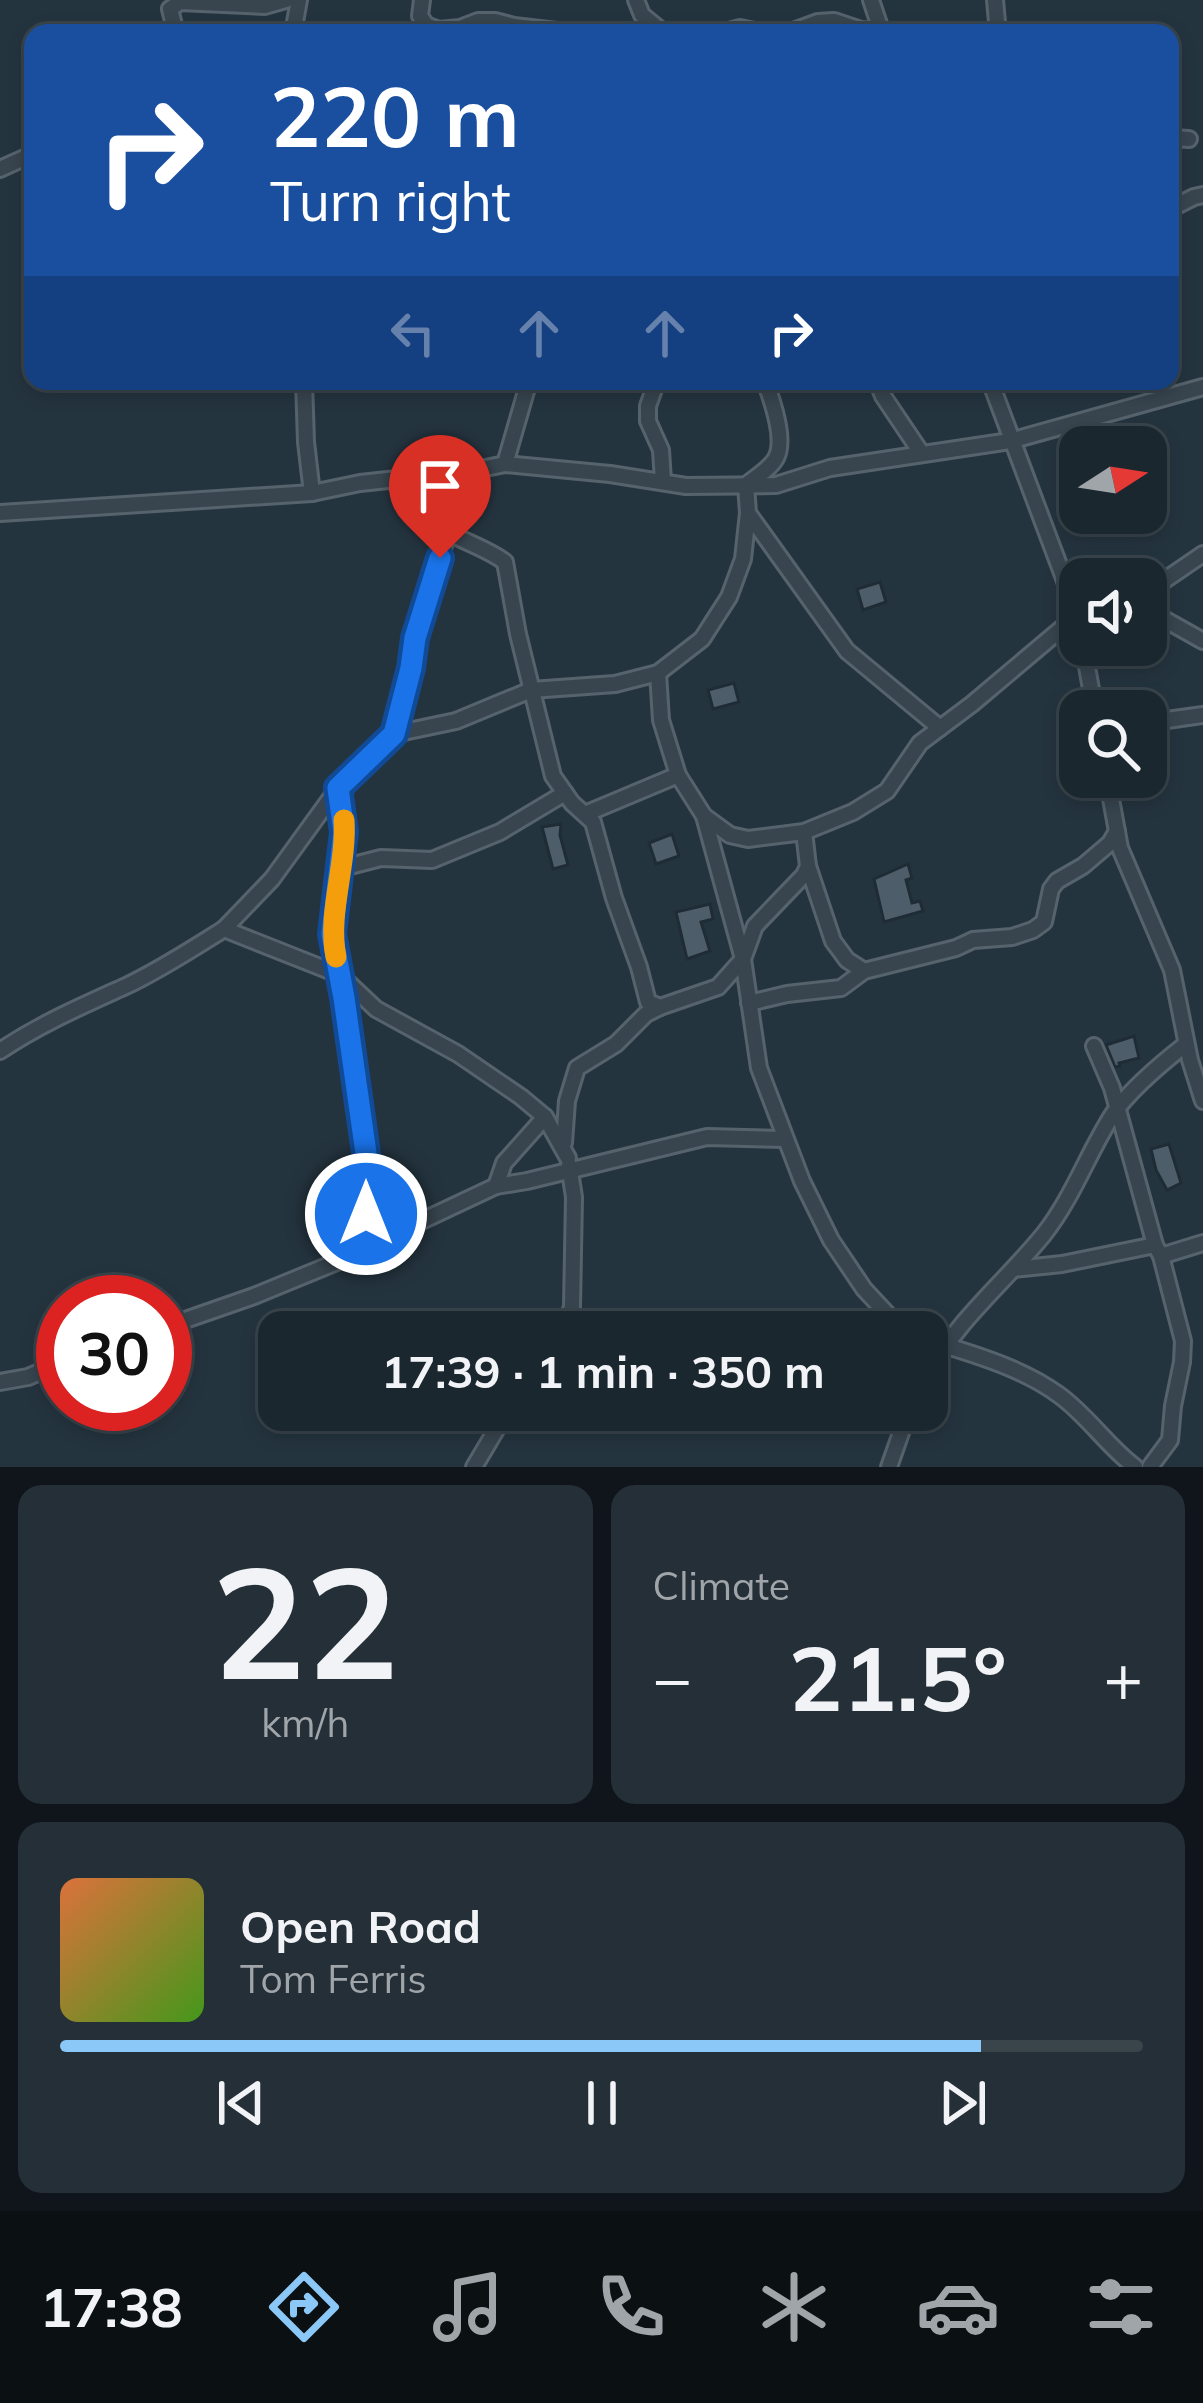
<!DOCTYPE html>
<html lang="en">
<head>
<meta charset="utf-8">
<style>
	:root { --surface:#1b272f; --page:#242f37; --text:#f1f3f6; --muted:#a0a5aa; --line:#39444b; --accent:#8bc8f8 }
	body { margin:0; font-family:Mulish,sans-serif; background:var(--page); color:var(--text); height:100vh; display:flex; flex-direction:column; font-size:45px; white-space:nowrap }
	* { box-sizing:border-box; margin:0 }
	p { font-size:39px; color:var(--muted) }
	.icon { flex:none; width:66px; height:66px; fill:none; stroke:currentColor; stroke-width:2; stroke-linecap:round; stroke-linejoin:round }
	.map { position:relative; height:1467px; overflow:hidden }
	.side { display:flex; flex-direction:column; gap:18px; padding:18px; background:#0f151a; flex:1 }
	.side>* { flex:none }
	.banner { position:absolute; left:24px; top:24px; width:1155px; height:366px; border-radius:24px; box-shadow:0 6px 18px #0003,0 0 0 3px var(--line); background:#1a4fa0; color:#fff; overflow:hidden }
	.needle { width:78px; rotate:78deg }
	.controls { position:absolute; left:1059px; top:426px; display:grid; gap:24px }
	.controls a { display:grid; place-items:center; width:108px; height:108px; border-radius:24px; background:var(--surface); box-shadow:0 6px 18px #0003,0 0 0 3px var(--line); font-size:60px }
	.speed { position:absolute; left:36px; top:1275px; display:flex; gap:24px; font-size:60px; font-weight:700; text-align:center }
	.speed>* { display:grid; place-content:center; width:156px; height:156px; border-radius:50%; background:var(--surface); box-shadow:0 6px 18px #0003,0 0 0 3px var(--line); line-height:1 }
	.speed .limit { border:18px solid #d22; background:#fff; color:#111 }
	.pin { position:absolute; display:grid; place-items:center; width:102px; height:102px; color:#fff; margin:-123px -51px; border-radius:50% 50% 50% 0; rotate:-45deg; box-shadow:0 0 12px #0007 }
	.pin .icon { rotate:45deg }
	.me { position:absolute; width:132px; margin:-66px; rotate:0deg; stroke-linejoin:round; filter:drop-shadow(0 0 9px #0008) }
	.turn { display:flex; align-items:center; gap:42px; height:252px; padding:0 48px; font-size:54px }
	.turn .icon { width:156px; height:156px; stroke-width:2.5 }
	.turn b { display:block; font-size:84px; line-height:102px }
	.lanes { display:flex; align-items:center; height:114px; padding:0 48px; background:#0003; justify-content:center; gap:60px; direction:ltr }
	.lanes .off { opacity:.35 }
	.big { font-size:90px; font-weight:700; line-height:1.1 }
	.side .tile { flex:1; display:flex; flex-direction:column; justify-content:center; gap:18px; min-width:0; padding:0 42px; border-radius:24px; background:var(--page) }
	.side .dial { align-items:center; gap:0 }
	.dial b { font-size:156px; line-height:1 }
	.song { display:flex; align-items:center; gap:36px }
	.cover { width:144px; height:144px; border-radius:18px; background:linear-gradient(135deg,hsl(20 70% 55%),hsl(100 70% 35%)) }
	.played { height:12px; border-radius:6px; background:linear-gradient(90deg,var(--accent) 85%,var(--line) 85%) }
	.keys { display:flex; justify-content:space-around; direction:ltr }
	.heat { display:flex; justify-content:space-between; align-items:center; font-size:66px; direction:ltr }
	.side .tiles { flex:1; display:grid; gap:18px; grid-template-columns:1fr 1fr }
	.tile:last-child { grid-column:span 2 }
	.trip { position:absolute; left:258px; top:1311px; width:690px; height:120px; border-radius:24px; background:var(--surface); box-shadow:0 6px 18px #0003,0 0 0 3px var(--line); font-weight:700; line-height:120px; text-align:center }
	.menu { display:flex; height:192px; justify-content:space-around; align-items:center; background:#0b1013; color:var(--muted) }
	.menu .icon { width:84px; height:84px }
	.menu .selected { color:var(--accent) }
	.menu b { font-size:54px; color:var(--text) }
	.map>svg:first-child { display:block }
	.building { fill:#4d5e6a; stroke:#1f2c36; stroke-width:3 }
	.lines { fill:none; stroke-linecap:round; stroke-linejoin:round }
	.minor-casing { stroke:#56636c; stroke-width:20 }
	.minor { stroke:#38454f; stroke-width:14 }
	.route-casing { stroke:#114b97; stroke-width:30 }
	.route { stroke:#1a73e8; stroke-width:21 }
	.slow { stroke:#f59e0b; stroke-width:21 }
</style>
</head>
<body>
<div class="map">
<svg width="1203" height="1467" viewBox="0 0 1203 1467">
	<rect width="100%" height="100%" fill="#24343f"/>
	<g class="building">
		<polygon points="880,582 886,602 863,610 857,589"/>
		<polygon points="734,683 739,702 713,709 708,690"/>
		<polygon points="561,824 560,835 568,865 553,869 542,827"/>
		<polygon points="672,834 679,856 656,864 649,843"/>
		<polygon points="908,864 912,878 906,880 912,903 920,901 923,911 884,922 874,879"/>
		<polygon points="710,904 713,919 701,922 710,951 687,959 676,912"/>
		<polygon points="1134,1036 1139,1058 1119,1063 1120,1066 1115,1067 1106,1045"/>
		<polygon points="1169,1144 1181,1183 1167,1190 1156,1170 1151,1149"/>
	</g>
	<g class="lines">
		<g class="minor-casing">
			<g id="minor">
				<polyline points="422,0 420,16 426,25 439,30 460,28 478,21 495,21 514,26 574,33"/>
				<polyline points="636,0 642,15 664,33"/>
				<polyline points="871,0 882,33"/>
				<polyline points="995,0 998,33"/>
				<polyline points="176,33 170,9 180,2 265,6 286,0"/>
				<polyline points="293,33 299,0"/>
				<polyline points="722,33 740,28 764,33"/>
				<polyline points="788,33 818,22 834,21 861,30 890,33"/>
				<polyline points="1170,138 1189,139"/>
				<polyline points="0,169 33,154"/>
				<polyline points="1170,209 1194,197 1203,195"/>
				<polyline points="304,381 306,442 312,493"/>
				<polyline points="657,381 648,406 648,421 661,450 663,481"/>
				<path d="M765,381C772,400 786,440 776,458C770,469 756,477 746,485L748,513L847,651L940,728"/>
				<polyline points="877,381 883,396 922,454"/>
				<polyline points="990,381 1077,613 1080,631"/>
				<polyline points="505,464 529,381"/>
				<path d="M393,480C407,499 424,516 443,529C463,542 486,548 505,562L518,634L553,776L572,803L593,822L614,898L639,967L648,1002L660,1007L718,987L743,959L704,816"/>
				<polyline points="0,513 312,493 360,483 471,471 505,464 610,474 686,486 776,485 830,468 1010,441 1203,387"/>
				<polyline points="1146,593 1203,554"/>
				<polyline points="1146,609 1203,641"/>
				<polyline points="1083,645 1095,711"/>
				<polyline points="658,673 661,720 678,775 704,816 730,835 748,839 804,832 853,812 887,791 920,743 972,704 1080,613"/>
				<polyline points="1146,729 1167,720 1203,715"/>
				<path d="M394,734C404,700 408,666 416,632C425,598 437,565 449,532"/>
				<polyline points="1107,777 1120,848 1172,970 1190,1060 1203,1101"/>
				<polyline points="585,814 678,775"/>
				<polyline points="804,832 808,866 804,875 755,926 743,959 759,1068 802,1181 831,1240 864,1289 904,1332"/>
				<polyline points="808,866 833,941 847,960 864,971"/>
				<polyline points="342,868 381,858 432,860 500,832 565,793"/>
				<polyline points="224,929 272,879 338,788 394,734 456,721 531,690 615,684 658,673 702,639 729,597 743,559 748,513"/>
				<polyline points="749,1003 787,994 841,988 864,971 956,948 973,940 1012,937 1033,930 1044,922 1051,889 1057,881 1083,866 1110,843 1117,831"/>
				<polyline points="1094,1046 1112,1088 1155,1245 1161,1256 1183,1341 1182,1362 1173,1406 1170,1440 1150,1467"/>
				<path d="M0,1051C40,1024 82,1006 126,986C160,970 192,949 224,929L340,975L376,1009L458,1054L521,1097L545,1117L568,1158"/>
				<polyline points="564,1143 567,1101 577,1068 616,1044 646,1014 660,1007"/>
				<polyline points="496,1186 504,1163 545,1117"/>
				<polyline points="358,1251 496,1186 527,1181 707,1137 785,1139"/>
				<polyline points="1161,1256 1203,1243"/>
				<polyline points="1014,1269 1062,1264 1155,1245"/>
				<polyline points="165,1327 254,1296 349,1257 358,1251 362,1238 368,1188 366,1153 344,998 331,934 342,868 344,832 338,788"/>
				<polyline points="563,1332 572,1307 574,1197 569,1165"/>
				<path d="M947,1346C986,1358 1026,1371 1059,1395C1088,1416 1107,1446 1135,1467"/>
				<path d="M927,1376C955,1322 1006,1281 1044,1234C1073,1197 1088,1153 1113,1114C1130,1090 1163,1062 1186,1044"/>
				<polyline points="0,1382 28,1377 63,1362"/>
				<polyline points="474,1467 499,1425 512,1410"/>
				<polyline points="889,1467 909,1410"/>
			</g>
		</g>
		<use href="#minor" class="minor"/>
	</g>
	<g class="lines">
		<g class="route-casing">
			<polyline id="route" points="366,1214 368,1188 366,1153 344,998 332,934 344,832 338,788 394,734 411,668 415,638 440,558"/>
		</g>
		<use href="#route" class="route"/>
		<path class="slow" d="M336,957C327,913 347,866 344,820"/>
	</g>
</svg>
<div class="controls">
<a><svg class="needle" viewBox="-14 -14 28 28"><path d="M0-13l5 13h-10z" fill="#e53935"/><path d="M0 13l5-13h-10z" fill="#a0a5aa"/></svg></a>
<a><svg class="icon" aria-label="sound" viewBox="0 0 24 24"><path d="M4 9h4l5-4v14l-5-4H4zM17 9q2 3 0 6"/></svg></a>
<a><svg class="icon" aria-label="search" viewBox="0 0 24 24"><circle cx="10" cy="10" r="6"/><path d="M15 15l6 6"/></svg></a>
</div>
<div class="speed"><div class="limit">30</div></div>
<div class="pin" style="left:440px;top:558px;background:#d93025"><svg class="icon" aria-label="arrive" viewBox="0 0 24 24"><path d="M6 21V4h12l-3 4 3 4H6"/></svg></div>
<svg class="me" style="left:366px;top:1214px" viewBox="-20 -20 40 40"><circle r="17" fill="#1a73e8" stroke="#fff" stroke-width="3"/><path d="M0-11L8 9 0 5-8 9z" fill="#fff"/></svg>
<div class="trip">17:39 · 1 min · 350 m</div>
<div class="banner">
<div class="turn"><svg class="icon" aria-label="right" viewBox="0 0 24 24"><path d="M7 20v-9h11M14 6l5 5-5 5"/></svg><div><b>220 m</b>Turn right</div></div>
<div class="lanes"><svg class="icon off" aria-label="left" viewBox="0 0 24 24"><path d="M17 20v-9H6M10 6l-5 5 5 5"/></svg><svg class="icon off" aria-label="ahead" viewBox="0 0 24 24"><path d="M12 20V5M6 11l6-6 6 6"/></svg><svg class="icon off" aria-label="ahead" viewBox="0 0 24 24"><path d="M12 20V5M6 11l6-6 6 6"/></svg><svg class="icon" aria-label="right" viewBox="0 0 24 24"><path d="M7 20v-9h11M14 6l5 5-5 5"/></svg></div>
</div>
</div>
<section class="side">
<div class="tiles">
<div class="tile dial"><b>22</b><p>km/h</p></div>
<div class="tile"><p>Climate</p>
<div class="heat"><a>−</a><b class="big">21.5°</b><a>+</a></div>
</div>
<div class="tile">
<div class="song"><i class="cover"></i><div><b>Open Road</b><p>Tom Ferris</p></div></div>
<div class="played"></div>
<div class="keys"><svg class="icon" aria-label="previous" viewBox="0 0 24 24"><path d="M18 5L8 12l10 7zM5 5v14"/></svg><svg class="icon" aria-label="pause" viewBox="0 0 24 24"><path d="M8 5v14M16 5v14"/></svg><svg class="icon" aria-label="next" viewBox="0 0 24 24"><path d="M6 5l10 7-10 7zM19 5v14"/></svg></div>
</div>
</div>
</section>
<nav class="menu">
<b>17:38</b>
<svg class="icon selected" aria-label="directions" viewBox="0 0 24 24"><path d="M12 3l9 9-9 9-9-9zM9 14v-3h6M13 9l2 2-2 2"/></svg>
<svg class="icon" aria-label="music" viewBox="0 0 24 24"><path d="M9 18V5l10-2v13"/><circle cx="6" cy="18" r="3"/><circle cx="16" cy="16" r="3"/></svg>
<svg class="icon" aria-label="phone" viewBox="0 0 24 24"><path d="M5 4h4l2 5-3 2q2 4 5 5l2-3 5 2v4C11 20 4 13 5 4z"/></svg>
<svg class="icon" aria-label="climate" viewBox="0 0 24 24"><path d="M12 3v18M4 7l16 10M4 17L20 7"/></svg>
<svg class="icon" aria-label="car" viewBox="0 0 24 24"><path d="M5 17H2v-5l4-1 3-4h7l3 4 3 1v5h-3M9 17h6M6 11h13"/><circle cx="7" cy="17" r="2"/><circle cx="17" cy="17" r="2"/></svg>
<svg class="icon" aria-label="filters" viewBox="0 0 24 24"><path d="M4 7h16M4 17h16"/><circle cx="9" cy="7" r="2"/><circle cx="15" cy="17" r="2"/></svg>
</nav>
</body>
</html>
